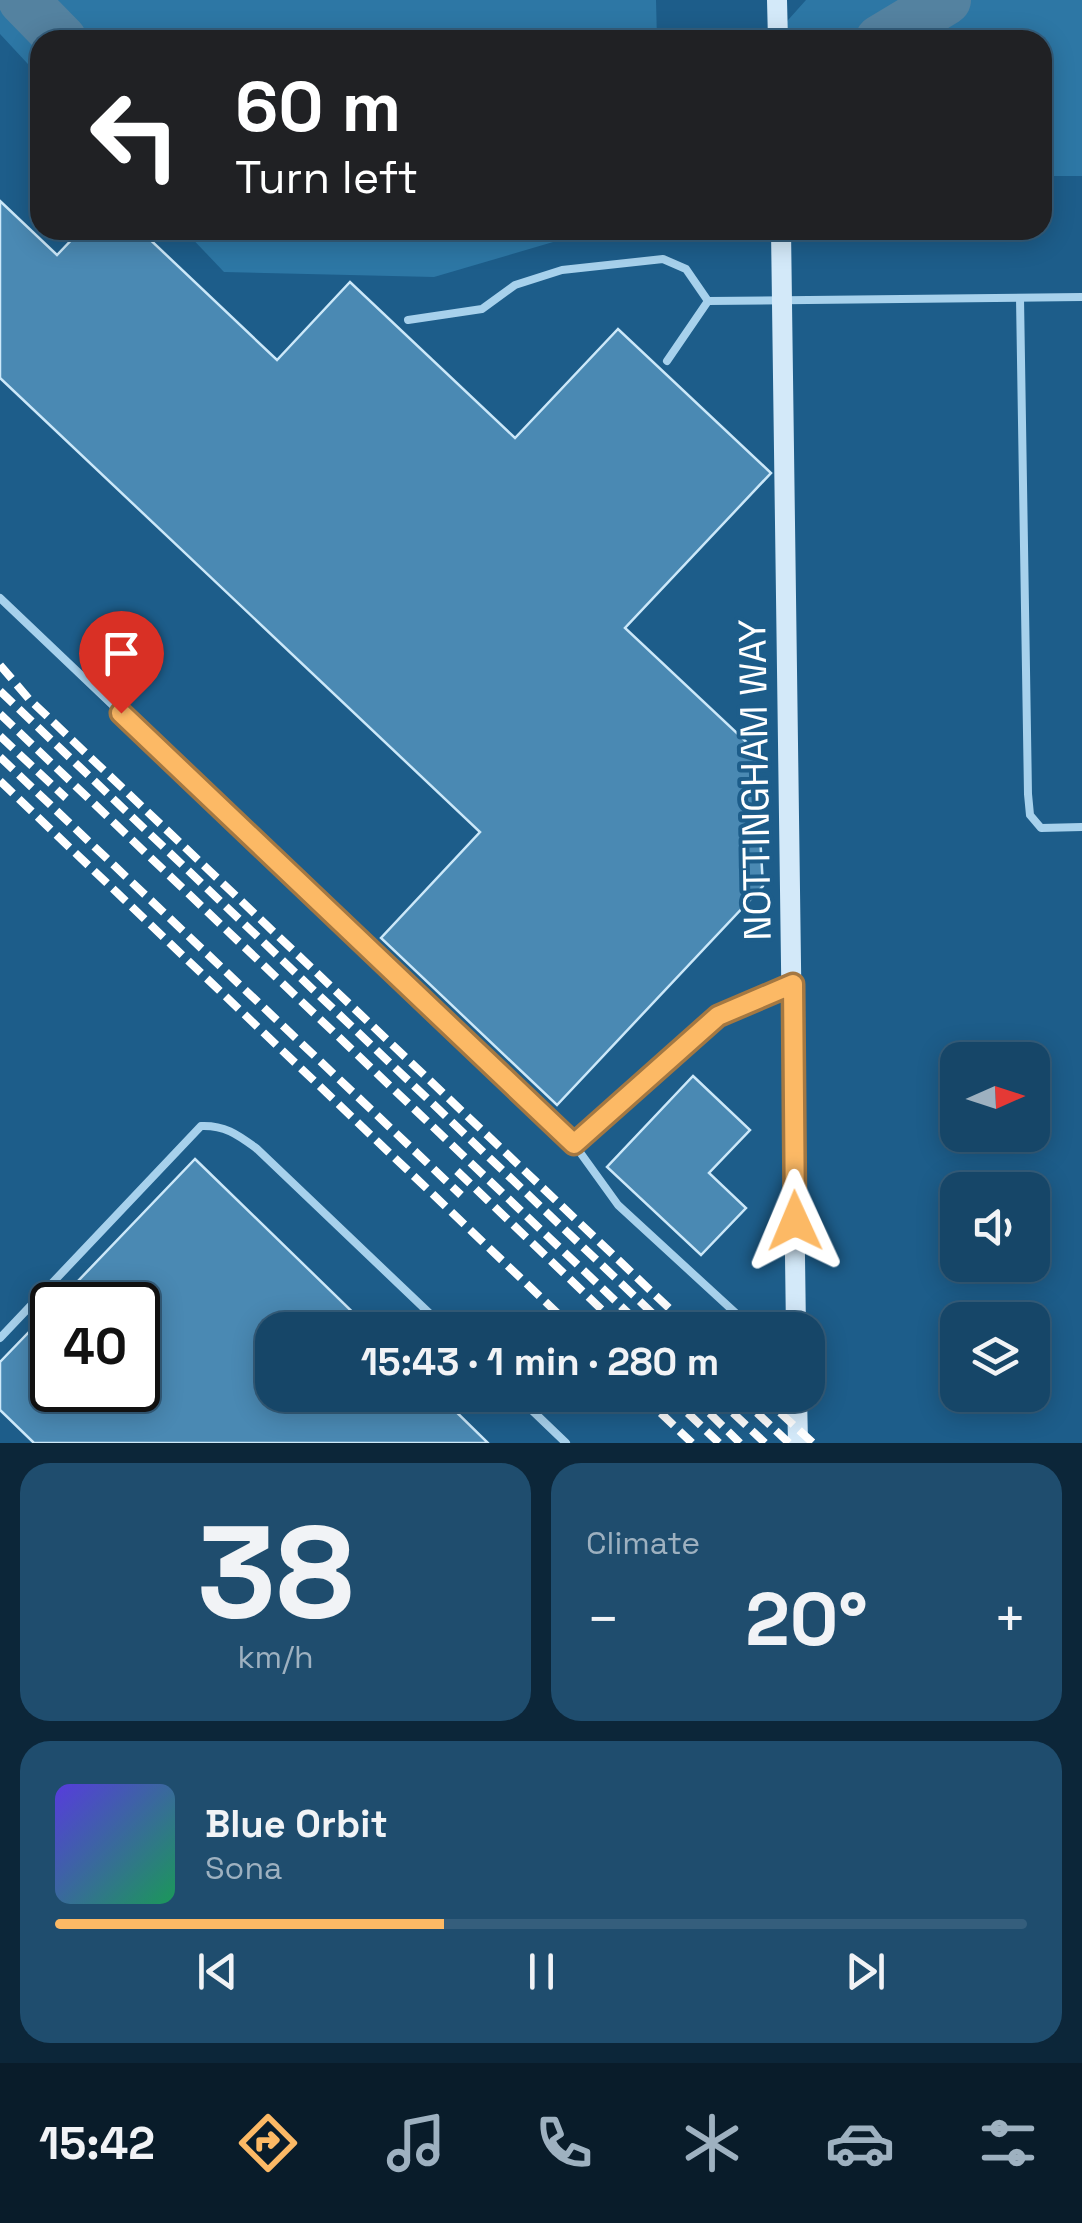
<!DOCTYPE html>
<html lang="en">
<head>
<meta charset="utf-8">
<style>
	:root { --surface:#164668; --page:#1f4d6e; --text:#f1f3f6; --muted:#9eb1c0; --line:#355e7c; --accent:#fcb965 }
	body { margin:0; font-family:"Space Grotesk",sans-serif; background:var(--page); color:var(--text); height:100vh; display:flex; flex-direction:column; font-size:38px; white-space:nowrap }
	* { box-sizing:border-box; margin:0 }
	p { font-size:32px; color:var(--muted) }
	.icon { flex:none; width:55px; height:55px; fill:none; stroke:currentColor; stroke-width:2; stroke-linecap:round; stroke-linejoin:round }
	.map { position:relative; height:1443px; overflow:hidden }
	.side { display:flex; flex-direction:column; gap:20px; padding:20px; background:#0c2639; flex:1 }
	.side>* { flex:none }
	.top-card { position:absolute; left:30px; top:30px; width:1022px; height:210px; border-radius:30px; box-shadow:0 5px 25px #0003,0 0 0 2px var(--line); background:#202124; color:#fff; overflow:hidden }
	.needle { width:65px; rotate:87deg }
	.buttons { position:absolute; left:940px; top:1042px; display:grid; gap:20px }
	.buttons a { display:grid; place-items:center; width:110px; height:110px; border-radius:20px; background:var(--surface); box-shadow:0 5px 25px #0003,0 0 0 2px var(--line); font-size:50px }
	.speed { position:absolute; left:30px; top:1282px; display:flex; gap:20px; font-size:50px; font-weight:700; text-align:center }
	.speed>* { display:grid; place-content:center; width:130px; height:130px; border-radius:50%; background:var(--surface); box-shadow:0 5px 25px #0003,0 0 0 2px var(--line); line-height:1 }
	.speed .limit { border:5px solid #111; border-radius:15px; background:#fff; color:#111 }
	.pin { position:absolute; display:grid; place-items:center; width:85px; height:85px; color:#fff; margin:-102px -42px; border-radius:50% 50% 50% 0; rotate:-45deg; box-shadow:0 0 10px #0007 }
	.pin .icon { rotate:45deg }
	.me { position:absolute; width:110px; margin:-55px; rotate:359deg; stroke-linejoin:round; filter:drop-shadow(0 0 8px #0008) }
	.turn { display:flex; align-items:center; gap:35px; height:210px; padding:0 40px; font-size:45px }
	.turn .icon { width:130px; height:130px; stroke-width:2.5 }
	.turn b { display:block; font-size:70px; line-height:85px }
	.big { font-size:75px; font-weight:600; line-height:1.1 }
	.side .card { flex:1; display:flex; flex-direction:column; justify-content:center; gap:15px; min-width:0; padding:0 35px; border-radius:30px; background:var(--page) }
	.side .dial { align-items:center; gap:0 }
	.dial b { font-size:130px; line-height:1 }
	.song { display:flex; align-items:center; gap:30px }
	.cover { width:120px; height:120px; border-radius:15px; background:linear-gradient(135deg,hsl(250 70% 55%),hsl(150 70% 35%)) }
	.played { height:10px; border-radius:5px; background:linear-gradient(90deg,var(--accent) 40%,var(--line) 40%) }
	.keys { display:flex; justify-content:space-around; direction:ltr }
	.heat { display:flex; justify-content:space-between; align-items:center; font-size:55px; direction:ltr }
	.side .tiles { flex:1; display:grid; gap:20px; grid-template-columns:1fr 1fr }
	.card:last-child { grid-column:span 2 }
	.trip { position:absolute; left:255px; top:1312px; width:570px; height:100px; border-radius:30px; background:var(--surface); box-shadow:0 5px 25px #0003,0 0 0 2px var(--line); font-weight:600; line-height:100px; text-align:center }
	.menu { display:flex; height:160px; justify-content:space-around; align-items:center; background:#091c2a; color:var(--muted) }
	.menu .icon { width:70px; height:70px }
	.menu .current { color:var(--accent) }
	.menu b { font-size:45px; color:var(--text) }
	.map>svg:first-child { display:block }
	.green { fill:#2d77a5 }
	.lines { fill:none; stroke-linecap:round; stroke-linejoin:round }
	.river { stroke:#5482a0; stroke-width:50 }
	.building { fill:#4a89b3; stroke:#cce8f9; stroke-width:2.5 }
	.lane { stroke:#a7d1ec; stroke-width:8 }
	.secondary { stroke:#d3e9f9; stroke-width:20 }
	.rail { stroke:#fff; stroke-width:8; stroke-dasharray:18 8; stroke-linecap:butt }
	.route-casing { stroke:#a47842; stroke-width:25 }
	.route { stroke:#fcb965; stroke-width:18 }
	.labels { text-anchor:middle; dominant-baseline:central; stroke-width:8; stroke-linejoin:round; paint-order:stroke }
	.street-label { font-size:38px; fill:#fff; stroke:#1d5d8a }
</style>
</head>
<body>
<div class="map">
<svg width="1082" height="1443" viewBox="0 0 1082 1443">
	<rect width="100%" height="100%" fill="#1d5d8a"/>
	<g class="green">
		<polygon points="0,0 656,0 657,40 40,40 40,77 0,34"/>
		<polygon points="806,0 1082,0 1082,176 1043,176 1042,40 777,40 780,29"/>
		<polygon points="184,230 594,230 434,277 224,272"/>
	</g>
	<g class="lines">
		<g class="river">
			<polyline points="23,0 62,40"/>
			<polyline points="880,40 946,0"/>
		</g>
	</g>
	<g class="building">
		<polygon points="0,201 57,255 81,230 140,230 277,360 350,282 515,438 618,329 771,473 625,628 755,750 763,886 557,1105 381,938 480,832 0,378"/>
		<polygon points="693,1076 750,1130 709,1173 746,1208 701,1255 607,1167"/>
		<polygon points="195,1159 371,1330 272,1330 272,1395 439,1395 488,1443 34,1443 0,1410 0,1362 52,1308 52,1390 138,1390 138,1305 55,1305"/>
	</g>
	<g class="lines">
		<g class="lane">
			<polyline points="1020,298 1028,794 1030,815 1041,828 1082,827"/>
			<polyline points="408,320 482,309 515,285 562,270 663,259 686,269 708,301"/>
			<polyline points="667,361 708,301 1082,297"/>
			<polyline points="0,598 574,1144"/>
			<polyline points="741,1318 618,1205 574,1144 718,1017 789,986"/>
			<path d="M0,1338L201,1126C225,1125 238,1135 256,1148L447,1330"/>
			<polyline points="516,1395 566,1443"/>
		</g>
		<g class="secondary">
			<polyline points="777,0 778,40"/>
			<polyline points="781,230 796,1330"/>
			<polyline points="797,1395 798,1443"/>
		</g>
		<g class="rail">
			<polyline points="0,665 29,699 692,1330"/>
			<polyline points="0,691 670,1330"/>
			<polyline points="0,714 646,1330"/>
			<polyline points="0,736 66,798"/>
			<polyline points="0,757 461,1195"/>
			<polyline points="0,781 575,1330"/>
			<polyline points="457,1171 623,1330"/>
			<polyline points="642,1395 692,1443"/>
			<polyline points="669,1395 719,1443"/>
			<polyline points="691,1395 740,1443"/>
			<polyline points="714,1395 765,1443"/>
			<polyline points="738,1395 789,1443"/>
			<polyline points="761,1395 813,1443"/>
		</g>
	</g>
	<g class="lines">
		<g class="route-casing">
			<polyline id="route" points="121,713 574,1144 718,1016 793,984 795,1221"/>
		</g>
		<use href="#route" class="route"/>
	</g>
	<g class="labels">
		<g class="street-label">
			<text transform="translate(755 780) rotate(-91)">NOTTINGHAM WAY</text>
		</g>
	</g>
</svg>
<div class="buttons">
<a><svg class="needle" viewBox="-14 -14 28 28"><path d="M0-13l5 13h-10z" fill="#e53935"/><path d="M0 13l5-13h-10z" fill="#9eb1c0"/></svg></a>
<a><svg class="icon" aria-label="sound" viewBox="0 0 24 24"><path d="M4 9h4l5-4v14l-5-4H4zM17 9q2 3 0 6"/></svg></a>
<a><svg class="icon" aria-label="layers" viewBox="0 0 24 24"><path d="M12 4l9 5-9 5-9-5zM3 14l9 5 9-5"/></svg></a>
</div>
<div class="speed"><div class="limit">40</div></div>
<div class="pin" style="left:121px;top:713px;background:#d93025"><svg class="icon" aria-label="arrive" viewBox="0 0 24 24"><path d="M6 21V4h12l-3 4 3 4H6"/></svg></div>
<svg class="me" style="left:795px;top:1221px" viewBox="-20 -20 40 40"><path d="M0-17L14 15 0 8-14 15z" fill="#fcb965" stroke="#fff" stroke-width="4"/></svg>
<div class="trip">15:43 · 1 min · 280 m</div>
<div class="top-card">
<div class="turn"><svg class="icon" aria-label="left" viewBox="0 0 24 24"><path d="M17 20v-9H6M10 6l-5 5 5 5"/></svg><div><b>60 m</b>Turn left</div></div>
</div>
</div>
<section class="side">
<div class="tiles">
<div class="card dial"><b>38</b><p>km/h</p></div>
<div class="card"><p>Climate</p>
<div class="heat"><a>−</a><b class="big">20°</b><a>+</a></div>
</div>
<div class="card">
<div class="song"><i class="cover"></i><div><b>Blue Orbit</b><p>Sona</p></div></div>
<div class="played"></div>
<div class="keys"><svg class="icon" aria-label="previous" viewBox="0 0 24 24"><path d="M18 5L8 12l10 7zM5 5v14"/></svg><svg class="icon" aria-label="pause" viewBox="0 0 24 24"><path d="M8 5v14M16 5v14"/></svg><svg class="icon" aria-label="next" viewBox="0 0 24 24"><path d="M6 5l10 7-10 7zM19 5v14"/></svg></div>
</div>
</div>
</section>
<nav class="menu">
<b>15:42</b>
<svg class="icon current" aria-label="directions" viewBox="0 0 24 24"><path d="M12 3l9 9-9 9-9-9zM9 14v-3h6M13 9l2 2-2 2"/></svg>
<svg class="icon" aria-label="music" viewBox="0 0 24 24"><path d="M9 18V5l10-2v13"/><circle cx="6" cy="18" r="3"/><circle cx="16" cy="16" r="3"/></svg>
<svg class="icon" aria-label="phone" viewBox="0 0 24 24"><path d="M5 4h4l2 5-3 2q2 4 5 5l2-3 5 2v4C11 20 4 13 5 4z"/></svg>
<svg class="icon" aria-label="climate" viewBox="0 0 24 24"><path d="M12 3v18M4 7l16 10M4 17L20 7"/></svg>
<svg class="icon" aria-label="car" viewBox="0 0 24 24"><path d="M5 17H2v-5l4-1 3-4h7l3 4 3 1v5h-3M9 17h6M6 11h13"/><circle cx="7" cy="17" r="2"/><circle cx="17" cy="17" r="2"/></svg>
<svg class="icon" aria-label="filters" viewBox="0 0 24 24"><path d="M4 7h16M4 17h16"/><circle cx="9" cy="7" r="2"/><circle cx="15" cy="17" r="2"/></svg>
</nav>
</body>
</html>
